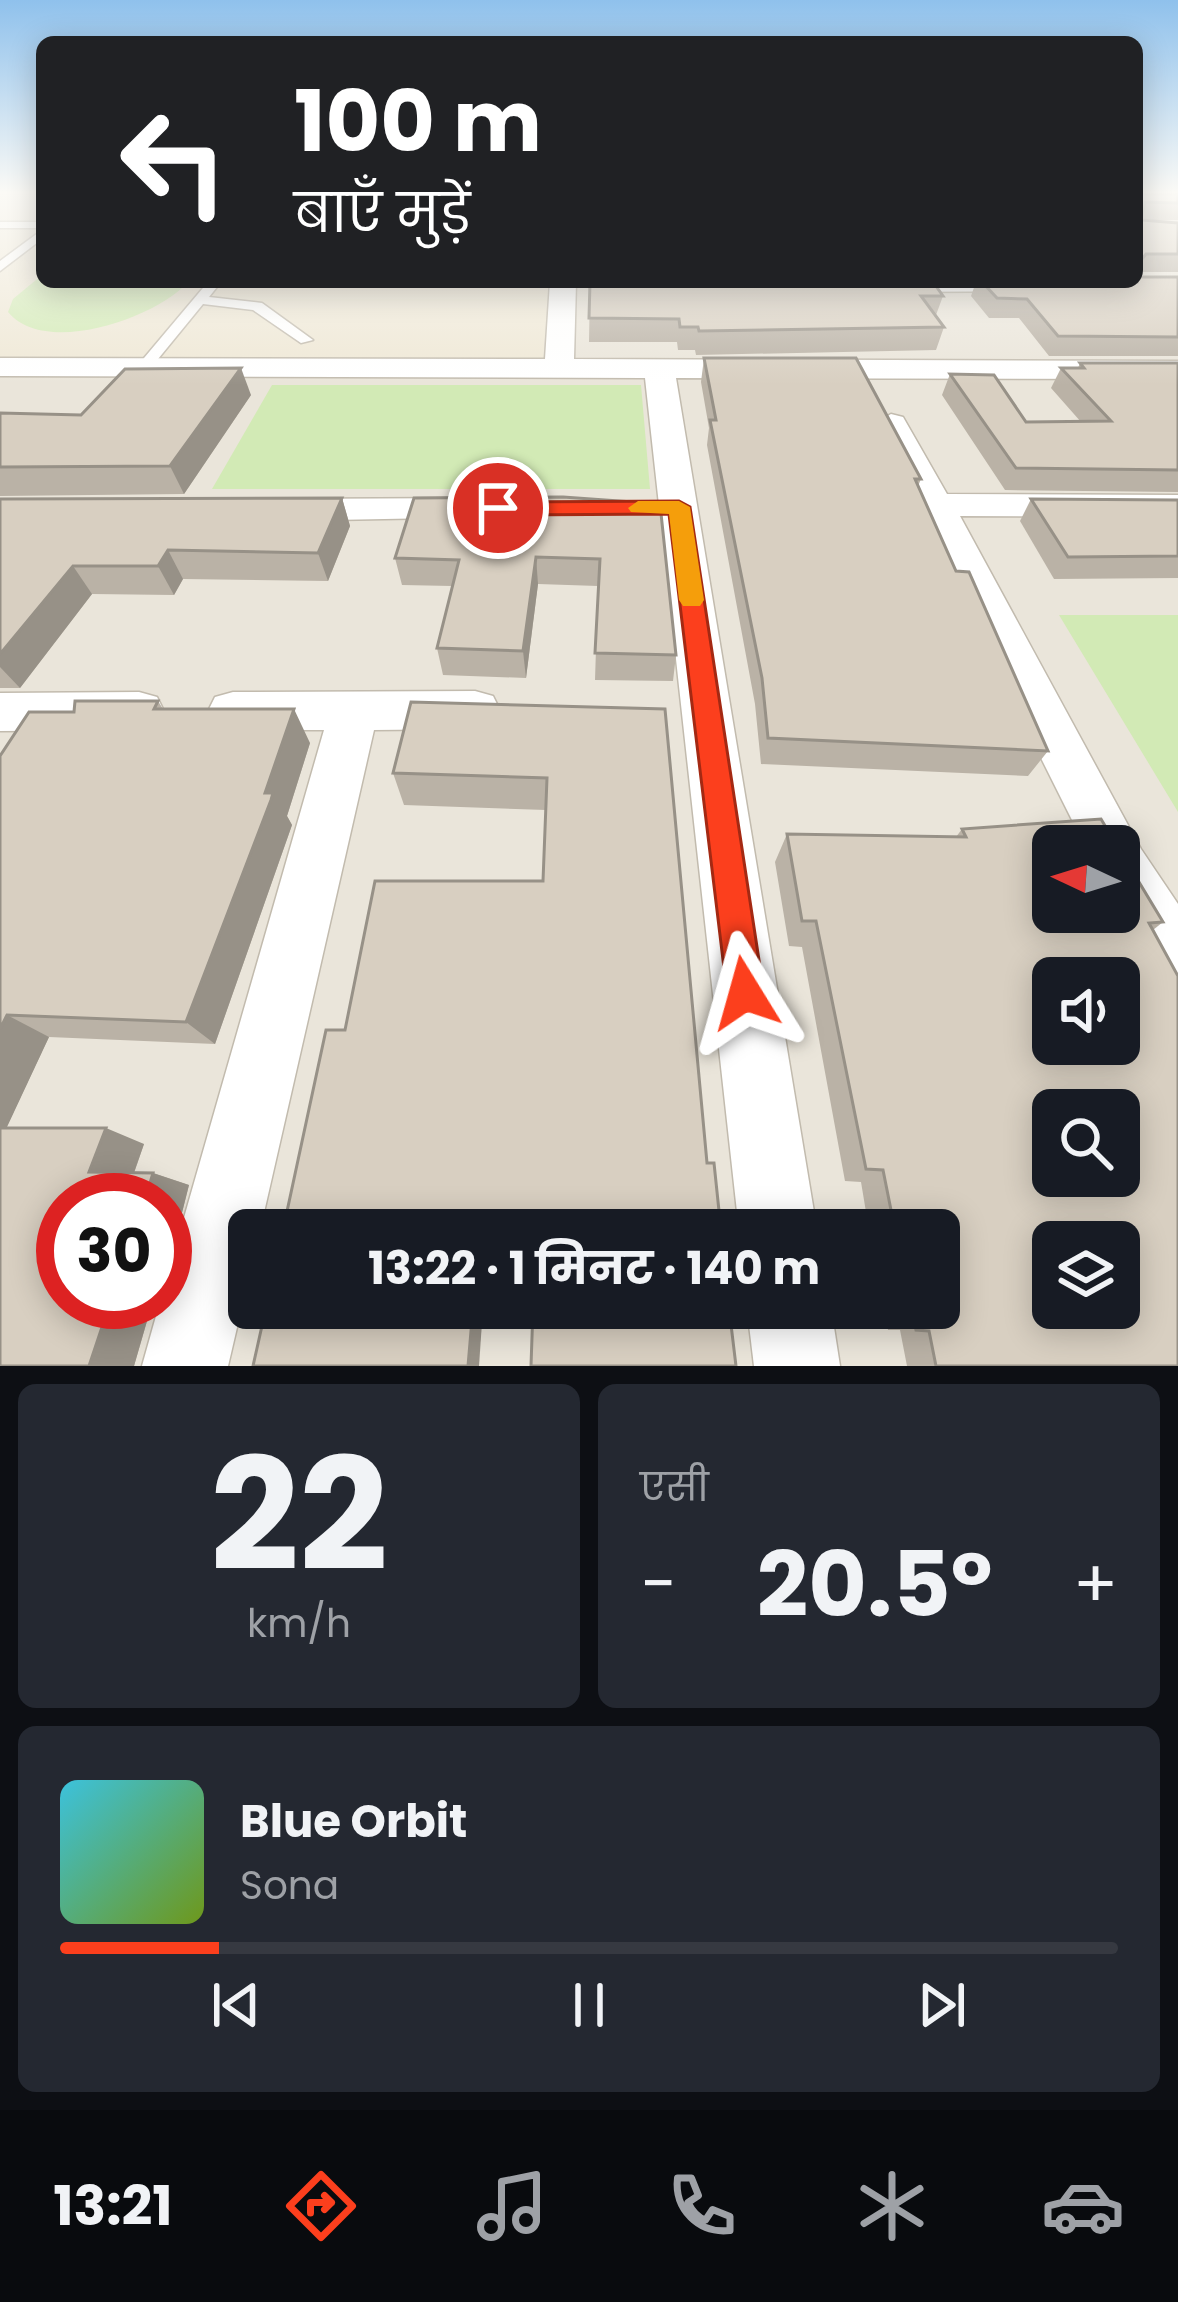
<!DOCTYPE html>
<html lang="hi">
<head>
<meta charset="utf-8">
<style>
	:root { --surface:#171b24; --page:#242831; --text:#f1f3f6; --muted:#9ea1a6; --line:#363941; --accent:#fc3f1d }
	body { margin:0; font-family:Poppins,"Noto Sans Devanagari",sans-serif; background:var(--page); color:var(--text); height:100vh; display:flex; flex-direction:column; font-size:45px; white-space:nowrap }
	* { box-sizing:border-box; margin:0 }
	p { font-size:39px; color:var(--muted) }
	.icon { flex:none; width:66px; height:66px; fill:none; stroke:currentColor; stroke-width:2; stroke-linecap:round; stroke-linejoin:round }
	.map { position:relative; height:1366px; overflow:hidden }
	.drawer { display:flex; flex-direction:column; gap:18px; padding:18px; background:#0d0f14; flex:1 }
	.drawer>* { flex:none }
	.guide { position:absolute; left:36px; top:36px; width:1107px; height:252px; border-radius:18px; box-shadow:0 6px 30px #0003; background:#202124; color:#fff; overflow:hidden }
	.needle { width:78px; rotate:274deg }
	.fabs { position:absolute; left:1032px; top:825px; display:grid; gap:24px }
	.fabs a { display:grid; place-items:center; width:108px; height:108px; border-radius:18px; background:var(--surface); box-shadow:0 6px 30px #0003; font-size:60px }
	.speed { position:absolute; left:36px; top:1173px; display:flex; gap:24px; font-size:60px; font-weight:700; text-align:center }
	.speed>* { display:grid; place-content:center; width:156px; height:156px; border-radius:50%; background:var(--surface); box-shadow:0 6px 30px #0003; line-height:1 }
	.speed .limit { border:18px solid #d22; background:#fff; color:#111 }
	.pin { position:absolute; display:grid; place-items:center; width:102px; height:102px; color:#fff; margin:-51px; border:6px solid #fff; border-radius:50%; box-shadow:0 3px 12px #0007 }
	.me { position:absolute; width:132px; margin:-66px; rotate:352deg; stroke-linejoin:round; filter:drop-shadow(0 0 9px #0008) }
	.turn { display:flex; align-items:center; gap:42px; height:252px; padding:0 60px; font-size:54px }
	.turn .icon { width:156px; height:156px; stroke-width:2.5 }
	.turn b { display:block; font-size:84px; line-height:102px }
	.big { font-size:90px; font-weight:700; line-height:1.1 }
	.drawer .widget { flex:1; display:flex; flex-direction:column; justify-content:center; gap:18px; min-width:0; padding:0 42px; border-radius:18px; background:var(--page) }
	.drawer .dial { align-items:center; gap:0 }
	.dial b { font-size:156px; line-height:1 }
	.song { display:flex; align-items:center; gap:36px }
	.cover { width:144px; height:144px; border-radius:18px; background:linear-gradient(135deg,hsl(190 70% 55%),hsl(80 70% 35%)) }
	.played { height:12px; border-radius:6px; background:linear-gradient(90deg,var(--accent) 15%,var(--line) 15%) }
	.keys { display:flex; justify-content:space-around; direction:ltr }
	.heat { display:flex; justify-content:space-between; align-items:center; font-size:66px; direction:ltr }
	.drawer .tiles { flex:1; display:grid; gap:18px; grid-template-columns:1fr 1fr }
	.widget:last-child { grid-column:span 2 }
	.trip { position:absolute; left:228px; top:1209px; width:732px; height:120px; border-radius:18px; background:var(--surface); box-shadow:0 6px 30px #0003; font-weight:700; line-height:120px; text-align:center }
	.tabs { display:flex; height:192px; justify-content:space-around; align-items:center; background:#090b0e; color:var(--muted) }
	.tabs .icon { width:84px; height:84px }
	.tabs .on { color:var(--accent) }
	.tabs b { font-size:54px; color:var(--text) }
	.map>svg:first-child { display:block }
	.residential { fill:#eae5da; fill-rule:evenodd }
	.education { fill:#efe8d6 }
	.green { fill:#d2eab5 }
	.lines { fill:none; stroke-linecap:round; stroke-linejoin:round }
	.service-casing { stroke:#c2bbae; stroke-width:3 }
	.minor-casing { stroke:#c2bbae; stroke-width:3 }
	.service { fill:#fff; fill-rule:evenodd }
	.minor { fill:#fff; fill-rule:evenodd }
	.wall { fill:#bab2a6 }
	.shaded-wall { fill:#979187 }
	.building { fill:#d8cfc1; stroke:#979187; stroke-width:3; fill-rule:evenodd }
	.route { fill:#fc3f1d; stroke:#a42913; stroke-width:3 }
	.slow { fill:#f59e0b }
</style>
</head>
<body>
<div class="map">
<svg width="1178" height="1366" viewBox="0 0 1178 1366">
	<rect width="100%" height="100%" fill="#f6f3ec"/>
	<path class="residential" d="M0,194H42V282H1137V194H1178V1366H0ZM1053,846H1119V912H1053ZM1053,978H1119V1044H1053ZM1053,1110H1119V1176H1053ZM63,1200H165V1302H63ZM249,1230H939V1308H249ZM1053,1242H1119V1308H1053Z"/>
	<polygon class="education" points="0,194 42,194 42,282 549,282 543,361 0,360"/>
	<g class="green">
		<path d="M42,275V282H188C156,318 45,357 8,312L13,299Z"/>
		<polygon points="272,385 641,385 650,489 212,489"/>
		<polygon points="1059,615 1178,615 1178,812"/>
	</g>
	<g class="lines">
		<g class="service-casing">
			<g id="service">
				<rect x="0" y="222" width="42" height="6"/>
				<polygon points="42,230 42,239 0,271 0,261"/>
				<polygon points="208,282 221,282 209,297 262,303 313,340 301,343 253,310 203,304 149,370 139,370 139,364"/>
			</g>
		</g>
		<g class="minor-casing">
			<g id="minor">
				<polygon points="550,282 576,282 574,359 1178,361 1178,379 676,378 817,1230 739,1230 645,378 0,376 0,358 545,359"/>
				<polygon points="860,282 1053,282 1054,283 1041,291 871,292"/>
				<polygon points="891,414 903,417 947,494 1178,495 1178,517 960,516 1141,849 1178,904 1178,999 1155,990 1117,912 1119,846 1085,846 874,424"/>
				<polygon points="475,498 494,509 488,517 281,521 262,510 281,499"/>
				<polygon points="475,691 493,696 500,710 493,724 475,729 374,730 260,1230 249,1230 249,1276 228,1366 142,1366 160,1302 165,1302 165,1284 324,730 233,730 215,725 208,711 215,697 233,692"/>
				<polygon points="139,692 157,697 164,711 157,725 139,730 0,731 0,693"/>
				<polygon points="747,1308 831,1308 840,1366 754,1366"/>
			</g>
		</g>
		<use href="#service" class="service"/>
		<use href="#minor" class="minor"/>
	</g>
	<g class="wall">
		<polygon points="1137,194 1178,194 1178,220 1141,220 1178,223 1178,272 1137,272"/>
		<polygon points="1178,277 1178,356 1049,356 1019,318 989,318 971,296 976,282 1137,282"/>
		<polygon points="590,282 943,296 936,315 944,327 936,350 696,355 695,350 678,350 677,342 589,342"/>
		<polygon points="704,358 921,479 918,486 956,571 1048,751 1028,776 761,764 755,704 707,445 709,428 701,382"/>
		<polygon points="1080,363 1178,363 1178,492 1005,490 942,395 950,374 1026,422 1081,422 1051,388 1061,368 1078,368"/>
		<polygon points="251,395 184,494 0,496 0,413 81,415"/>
		<polygon points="563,497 676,655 673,681 595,680 598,586 538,584 526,678 443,675 437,648 452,586 402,585 395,558"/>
		<polygon points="342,498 350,526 328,581 183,579 174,595 92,594 20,688 0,688 0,499"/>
		<polygon points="1031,499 1178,500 1178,578 1054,579 1020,521"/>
		<polygon points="158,701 163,709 310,743 287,816 292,825 215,1044 49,1037 6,1128 144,1144 134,1173 153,1173 189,1185 165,1280 165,1200 147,1321 134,1366 0,1366 0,756 74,712"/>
		<polygon points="665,709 707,1163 721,1230 283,1230 345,1030 543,881 546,810 404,805 393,773"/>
		<polygon points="962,829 1163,922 1153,930 1178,1366 907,1366 900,1330 888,1330 884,1308 939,1308 939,1230 869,1230 861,1182 845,1181 802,947 789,946 775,862 787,834 956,837"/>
	</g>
	<g class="shaded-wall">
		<polygon points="241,368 251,395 184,494 170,466"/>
		<polygon points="342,498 350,526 328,581 318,553"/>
		<polygon points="168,550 183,579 174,595 158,566"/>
		<polygon points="536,557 538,584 526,678 523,651"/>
		<polygon points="73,566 92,594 20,688 0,667 0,654"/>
		<polygon points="294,709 310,743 287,816 292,825 215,1044 186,1022"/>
		<polygon points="7,1015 49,1037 0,1142 0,1029"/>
		<polygon points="106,1128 144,1144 130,1184 89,1172"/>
		<polygon points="153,1173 189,1185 165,1280 165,1200 145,1200"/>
		<polygon points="115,1302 158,1302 147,1321 134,1366 89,1366 104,1321"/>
		<polygon points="473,1308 483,1308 479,1366 468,1366"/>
	</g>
	<g class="building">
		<polygon points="1137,194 1178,194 1178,203 1145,202 1141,220 1178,223 1178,254 1146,254 1142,259 1137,259"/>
		<polygon points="1137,277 1178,277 1178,337 1058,336 1027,299 997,298 982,282 1137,282"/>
		<polygon points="590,282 933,282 943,296 921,296 944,327 699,331 698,327 680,327 679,319 589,318"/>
		<polygon points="704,358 856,358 921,479 915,479 956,571 969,572 1048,751 768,738 762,678 710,420 716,420"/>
		<polygon points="1080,363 1178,363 1178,470 1016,468 950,374 994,375 1026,422 1111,421 1061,368 1084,368"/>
		<polygon points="241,368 170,466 0,467 0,413 81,415 125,369"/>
		<polygon points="563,497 660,504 676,655 595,653 600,559 536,557 523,651 437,648 459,560 395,558 414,498"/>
		<polygon points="342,498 318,553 168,550 158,566 73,566 0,654 0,499"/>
		<polygon points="1031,499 1178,500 1178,556 1068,557"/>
		<polygon points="75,701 158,701 154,709 294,709 265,793 273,793 271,800 186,1022 7,1015 0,1029 0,756 29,712 74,712"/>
		<polygon points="411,702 665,709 707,1163 714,1163 721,1230 535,1230 536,1226 479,1223 479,1230 283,1230 326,1030 345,1030 375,881 543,881 547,778 393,773"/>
		<path d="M1101,819L1117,846H1053V912H1119V849L1163,922L1149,923L1178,976V1366H936L929,1331L916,1330L911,1308H939V1230H895L883,1170L866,1169L816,921H802L787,834L966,837L962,829ZM1053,978H1119V1044H1053ZM1053,1110H1119V1176H1053ZM1053,1242H1119V1308H1053Z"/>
		<polygon points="0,1128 106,1128 89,1172 153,1173 145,1200 63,1200 63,1302 115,1302 104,1321 89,1366 0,1366"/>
		<polygon points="266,1308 473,1308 468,1366 253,1366"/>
		<polygon points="533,1308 729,1308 736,1366 531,1366"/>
	</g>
	<linearGradient id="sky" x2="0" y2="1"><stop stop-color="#8fc1ec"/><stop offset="0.5" stop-color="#fbfaf6"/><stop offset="1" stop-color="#fbfaf6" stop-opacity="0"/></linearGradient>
	<rect width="1178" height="385" fill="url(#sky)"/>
	<polygon class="route" points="679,501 690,507 764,993 758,1006 745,1012 732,1006 727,993 669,514 498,515 487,508 498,502"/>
	<polygon class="slow" points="638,501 679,501 690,507 704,600 700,606 683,606 679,600 669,514 631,512 628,508"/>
</svg>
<div class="fabs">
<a><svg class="needle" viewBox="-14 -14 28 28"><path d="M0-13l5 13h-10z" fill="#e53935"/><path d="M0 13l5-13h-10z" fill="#9ea1a6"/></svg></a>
<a><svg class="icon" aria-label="sound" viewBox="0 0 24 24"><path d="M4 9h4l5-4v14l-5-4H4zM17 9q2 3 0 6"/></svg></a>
<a><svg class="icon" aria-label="search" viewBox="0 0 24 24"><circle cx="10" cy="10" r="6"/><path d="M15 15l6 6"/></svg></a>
<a><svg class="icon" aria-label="layers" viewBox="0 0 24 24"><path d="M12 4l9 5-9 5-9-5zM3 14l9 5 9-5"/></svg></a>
</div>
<div class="speed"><div class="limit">30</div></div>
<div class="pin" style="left:498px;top:508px;background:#d93025"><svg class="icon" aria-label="arrive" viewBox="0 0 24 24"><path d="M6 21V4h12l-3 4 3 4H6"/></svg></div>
<svg class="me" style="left:745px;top:993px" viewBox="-20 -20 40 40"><path d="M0-17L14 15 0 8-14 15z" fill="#fc3f1d" stroke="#fff" stroke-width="4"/></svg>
<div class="trip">13:22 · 1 मिनट · 140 m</div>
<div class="guide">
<div class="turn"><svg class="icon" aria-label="left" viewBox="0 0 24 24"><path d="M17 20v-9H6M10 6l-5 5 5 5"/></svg><div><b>100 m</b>बाएँ मुड़ें</div></div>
</div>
</div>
<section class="drawer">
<div class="tiles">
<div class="widget dial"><b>22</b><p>km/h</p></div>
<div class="widget"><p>एसी</p>
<div class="heat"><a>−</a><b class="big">20.5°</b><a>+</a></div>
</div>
<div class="widget">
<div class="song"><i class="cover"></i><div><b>Blue Orbit</b><p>Sona</p></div></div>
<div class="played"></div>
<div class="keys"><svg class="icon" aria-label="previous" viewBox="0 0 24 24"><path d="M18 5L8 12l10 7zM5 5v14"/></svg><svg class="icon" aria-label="pause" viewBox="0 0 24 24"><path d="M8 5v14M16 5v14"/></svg><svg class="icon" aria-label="next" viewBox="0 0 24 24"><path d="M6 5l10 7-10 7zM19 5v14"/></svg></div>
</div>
</div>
</section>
<nav class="tabs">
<b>13:21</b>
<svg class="icon on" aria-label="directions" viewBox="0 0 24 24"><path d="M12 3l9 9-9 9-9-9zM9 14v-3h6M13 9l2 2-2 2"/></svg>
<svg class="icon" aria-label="music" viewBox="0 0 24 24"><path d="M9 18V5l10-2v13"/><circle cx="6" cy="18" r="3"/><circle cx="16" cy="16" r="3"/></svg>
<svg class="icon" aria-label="phone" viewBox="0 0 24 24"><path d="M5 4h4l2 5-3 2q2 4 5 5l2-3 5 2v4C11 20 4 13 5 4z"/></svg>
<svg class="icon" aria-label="climate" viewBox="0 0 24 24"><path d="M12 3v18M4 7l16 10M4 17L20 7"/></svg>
<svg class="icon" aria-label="car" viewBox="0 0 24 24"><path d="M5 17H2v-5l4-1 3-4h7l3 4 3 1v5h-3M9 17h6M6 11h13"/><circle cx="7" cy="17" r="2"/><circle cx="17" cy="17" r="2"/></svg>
</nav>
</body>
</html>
